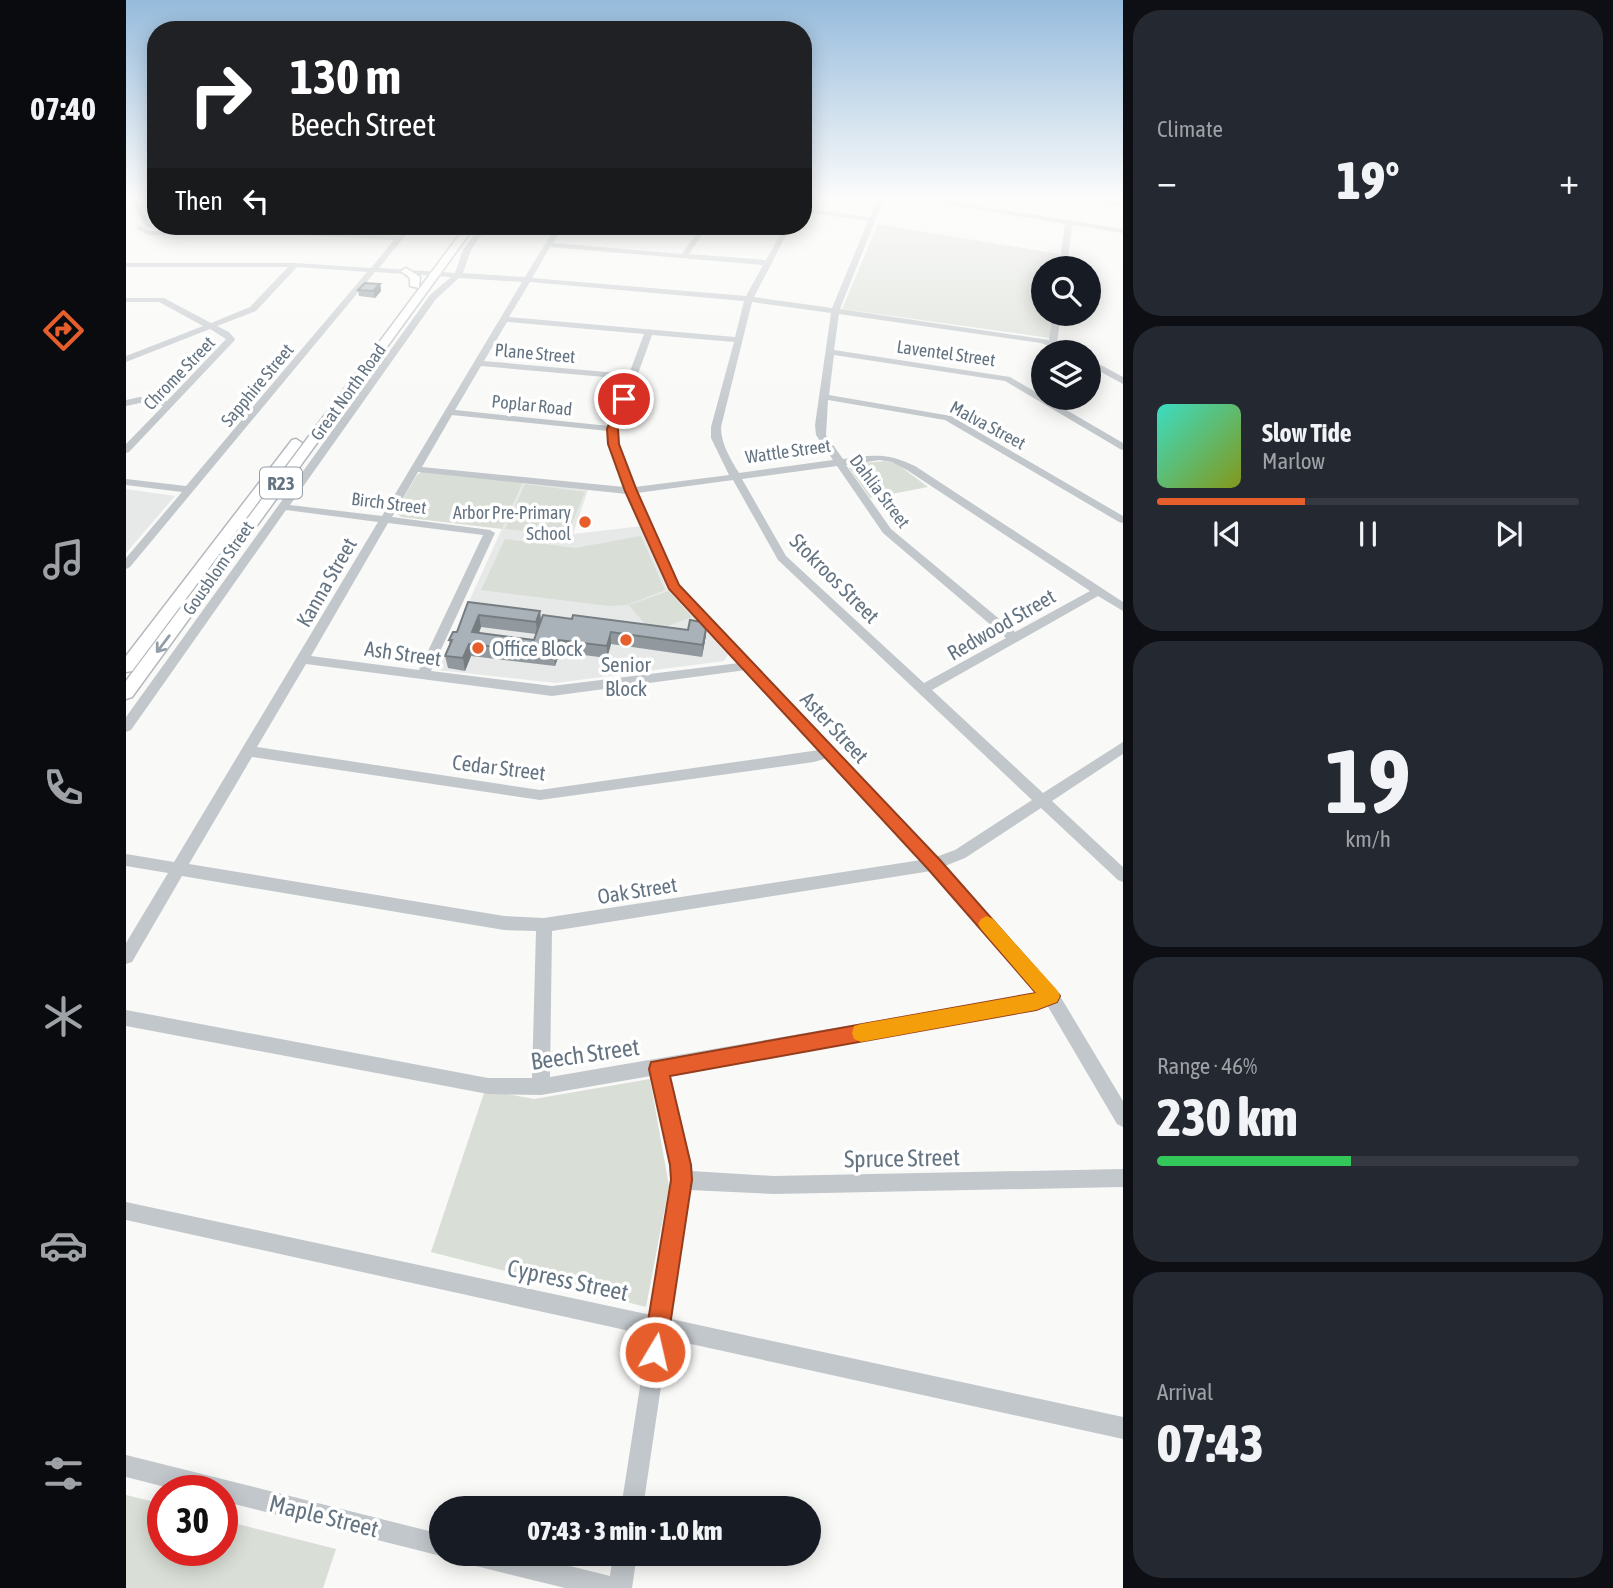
<!DOCTYPE html>
<html lang="en">
<head>
<meta charset="utf-8">
<style>
	:root { --surface:#171b24; --page:#242831; --text:#f1f3f6; --muted:#9ea1a6; --line:#363941; --accent:#e55e2b }
	body { margin:0; font-family:"Asap Condensed",sans-serif; background:var(--page); color:var(--text); height:100vh; display:flex; flex-direction:column; font-size:26px; white-space:nowrap }
	* { box-sizing:border-box; margin:0 }
	p { font-size:23px; color:var(--muted) }
	.icon { flex:none; width:38px; height:38px; fill:none; stroke:currentColor; stroke-width:2; stroke-linecap:round; stroke-linejoin:round }
	.map { position:relative; flex:1; overflow:hidden }
	.details { display:flex; flex-direction:column; gap:10px; padding:10px; background:#0d0f14; width:490px }
	.details>* { flex:none }
	.top-card { position:absolute; left:21px; top:21px; width:665px; height:214px; border-radius:28px; box-shadow:0 4px 18px #0003; background:#202124; color:#fff; overflow:hidden }
	.fabs { position:absolute; left:905px; top:256px; display:grid; gap:14px }
	.fabs a { display:grid; place-items:center; width:70px; height:70px; border-radius:50%; background:var(--surface); box-shadow:0 4px 18px #0003; font-size:35px }
	.speed { position:absolute; left:21px; top:1475px; display:flex; gap:14px; font-size:35px; font-weight:700; text-align:center }
	.speed>* { display:grid; place-content:center; width:91px; height:91px; border-radius:50%; background:var(--surface); box-shadow:0 4px 18px #0003; line-height:1 }
	.speed .limit { border:10px solid #d22; background:#fff; color:#111 }
	.pin { position:absolute; display:grid; place-items:center; width:60px; height:60px; color:#fff; margin:-30px; border:4px solid #fff; border-radius:50%; box-shadow:0 2px 7px #0007 }
	.me { position:absolute; width:77px; margin:-38px; rotate:9deg; stroke-linejoin:round; filter:drop-shadow(0 0 5px #0008) }
	.turn { display:flex; align-items:center; gap:24px; height:147px; padding:0 28px; font-size:32px }
	.turn .icon { width:91px; height:91px; stroke-width:2.5 }
	.turn b { display:block; font-size:49px; line-height:60px }
	.then { display:flex; align-items:center; height:66px; padding:0 28px; background:#0003; gap:14px; font-size:26px }
	.big { font-size:52px; font-weight:800; line-height:1.1 }
	.details .widget { flex:1; display:flex; flex-direction:column; justify-content:center; gap:10px; min-width:0; padding:0 24px; border-radius:28px; background:var(--page) }
	.details .dial { align-items:center; gap:0 }
	.dial b { font-size:91px; line-height:1 }
	.song { display:flex; align-items:center; gap:21px }
	.cover { width:84px; height:84px; border-radius:10px; background:linear-gradient(135deg,hsl(170 70% 55%),hsl(70 70% 35%)) }
	.played { height:7px; border-radius:4px; background:linear-gradient(90deg,var(--accent) 35%,var(--line) 35%) }
	.keys { display:flex; justify-content:space-around; direction:ltr }
	.heat { display:flex; justify-content:space-between; align-items:center; font-size:38px; direction:ltr }
	.charge { height:10px; border-radius:5px; background:linear-gradient(90deg,#34c759 46%,var(--line) 0) }
	.trip { position:absolute; left:303px; top:1496px; width:392px; height:70px; border-radius:35px; background:var(--surface); box-shadow:0 4px 18px #0003; font-weight:800; line-height:70px; text-align:center }
	main { display:flex; flex:1; min-height:0 }
	.dock { display:flex; flex-direction:column; width:126px; justify-content:space-around; align-items:center; background:#090b0e; color:var(--muted) }
	.dock .icon { width:49px; height:49px }
	.dock .active { color:var(--accent) }
	.dock b { font-size:32px; color:var(--text) }
	.map>svg:first-child { display:block }
	.built { fill:#e7e8e8 }
	.green { fill:#d9ded6 }
	.lines { fill:none; stroke-linecap:round; stroke-linejoin:round }
	.major-casing { stroke:#b4b9bd; stroke-width:3 }
	.minor { fill:#c2c7cb; fill-rule:evenodd }
	.major { fill:#fff; fill-rule:evenodd }
	.wall { fill:#91999e; fill-rule:evenodd }
	.shaded-wall { fill:#767d81 }
	.building { fill:#a9b2b8; stroke:#767d81; stroke-width:2 }
	.oneway { stroke:#929ea8 }
	.route { fill:#e55e2b; stroke:#953d1c; stroke-width:2 }
	.slow { fill:#f59e0b }
	.poi-dot { fill:#e55e2b; stroke:#fff; stroke-width:2.5 }
	.labels { text-anchor:middle; dominant-baseline:central; stroke-width:7; stroke-linejoin:round; paint-order:stroke }
	.far-street-label { font-size:18px; fill:#647482; stroke:#fff }
	.far-poi-label { font-size:18px; fill:#647482; stroke:#fff; text-anchor:end }
	.shield { fill:#fff; stroke:#929ea8; stroke-width:2 }
	.shield-label { font-size:19px; font-weight:bold; fill:#647482 }
	.street-label { font-size:21px; fill:#647482; stroke:#fff }
	.poi-label { font-size:21px; fill:#647482; stroke:#fff; text-anchor:start }
	.near-street-label { font-size:24px; fill:#647482; stroke:#fff }
</style>
</head>
<body>
<main>
<nav class="dock">
<b>07:40</b>
<svg class="icon active" aria-label="directions" viewBox="0 0 24 24"><path d="M12 3l9 9-9 9-9-9zM9 14v-3h6M13 9l2 2-2 2"/></svg>
<svg class="icon" aria-label="music" viewBox="0 0 24 24"><path d="M9 18V5l10-2v13"/><circle cx="6" cy="18" r="3"/><circle cx="16" cy="16" r="3"/></svg>
<svg class="icon" aria-label="phone" viewBox="0 0 24 24"><path d="M5 4h4l2 5-3 2q2 4 5 5l2-3 5 2v4C11 20 4 13 5 4z"/></svg>
<svg class="icon" aria-label="climate" viewBox="0 0 24 24"><path d="M12 3v18M4 7l16 10M4 17L20 7"/></svg>
<svg class="icon" aria-label="car" viewBox="0 0 24 24"><path d="M5 17H2v-5l4-1 3-4h7l3 4 3 1v5h-3M9 17h6M6 11h13"/><circle cx="7" cy="17" r="2"/><circle cx="17" cy="17" r="2"/></svg>
<svg class="icon" aria-label="filters" viewBox="0 0 24 24"><path d="M4 7h16M4 17h16"/><circle cx="9" cy="7" r="2"/><circle cx="15" cy="17" r="2"/></svg>
</nav>
<div class="map">
<svg width="997" height="1588" viewBox="0 0 997 1588">
	<rect width="100%" height="100%" fill="#f9f9f7"/>
	<g class="built">
		<polygon points="397,482 462,490 447,534 516,526 541,589 602,655 598,661 430,683 312,670"/>
		<polygon points="0,489 49,496 0,553"/>
	</g>
	<g class="green">
		<polygon points="752,224 933,254 931,268 917,268 917,313 928,313 924,338 716,309"/>
		<polygon points="759,461 770,463 802,487 744,498 723,468 726,464"/>
		<polygon points="297,471 397,482 376,529 275,517 269,512 291,475"/>
		<polygon points="399,484 459,492 441,535 379,529"/>
		<polygon points="515,536 539,590 501,605 483,606 355,590 379,539 449,548"/>
		<polygon points="543,591 566,617 526,632 503,605"/>
		<polygon points="524,1079 543,1186 520,1307 305,1252 359,1090 408,1099"/>
		<polygon points="0,1495 37,1504 37,1550 96,1550 96,1520 210,1549 197,1588 0,1588"/>
	</g>
	<g class="lines">
		<g class="major-casing">
			<g id="major">
				<polygon points="340,226 349,226 6,697 0,699 0,681"/>
				<polygon points="280,268 294,277 293,288 284,286 284,278 275,271"/>
				<polygon points="170,439 176,443 174,446 6,671 0,672 0,656 166,440"/>
			</g>
		</g>
		<g class="minor">
			<polygon points="3,198 10,198 26,227 20,227"/>
			<path d="M751,198H758L714,309L923,340L927,313H935L931,343L951,352H938L915,343L713,314L708,350L884,377L997,443V450L994,449L879,381L708,355L703,395L825,416L997,516V523L993,522L819,420L702,400L700,435L717,459C746,455 761,452 789,466L997,602V611L972,596L806,690L917,793L997,742V754L926,801L997,867V882L992,880L915,808L839,858L819,866L931,991L997,1101V1127L991,1124L921,1005L910,1010L542,1073L565,1171L648,1176L997,1169V1187L648,1194L564,1190L545,1319L997,1417V1439L542,1339L517,1508H495L522,1335L0,1220V1202L525,1315L547,1180L546,1165L525,1076L415,1095L362,1094L0,1026V1010L362,1078H406L410,931L378,930L56,876L6,962L0,964V943L42,873L0,866V854L48,862L252,522L160,510L5,730L0,732V717L304,295L325,277L249,272L4,567L0,569V558L56,492L0,485V479L60,486L241,272L171,267L130,311L91,326L103,332L109,339L108,341L3,452L0,453V444L37,406L14,403L0,406V400L14,397L41,401L100,339L84,329L0,362V356L77,326L33,302H0V298H38L85,323L124,307L162,267H0V263H169L245,268L268,240L155,234L23,235L10,229L13,225L24,231L155,230L272,236L280,226H287L253,268L329,273L337,250L355,226H362L345,250L337,273L399,277L430,226H437L427,243L556,254L576,226H582L563,254L640,260L659,226H665L628,297L706,308L742,221L677,212V208L744,217ZM424,247L637,265L620,296L406,278ZM333,278L396,282L256,516L164,505L310,299ZM404,282L618,301L609,337L383,317ZM626,302L705,313L689,425L690,435L707,460L613,473C604,458 595,444 595,427ZM381,322L518,334L503,374L358,361ZM526,335L608,342L585,427V438L603,475L509,487L493,444L492,429ZM355,366L501,379L483,426L329,410ZM326,415L482,431L483,444L498,487L296,467ZM754,460L766,462L781,470L964,591L889,632L765,529L720,465ZM711,466L757,533L880,638L798,683L660,556L616,479ZM292,472L501,494L544,589L613,663L426,686L305,671L369,533L364,530L266,517ZM607,480L652,560L906,800L829,850L810,857L553,584L511,493ZM262,523L357,535L293,670L185,656ZM180,664L426,696L620,670L693,750L414,790L131,747ZM126,757L414,800L688,762L701,758L795,860L418,918L378,916L63,864ZM805,871L912,993L424,1077L426,931Z"/>
			<polygon points="781,198 801,198 997,229 997,233 946,225 941,268 933,268 939,224"/>
			<polygon points="951,198 970,198 997,203 997,207"/>
			<polygon points="962,358 997,377 997,384 962,365"/>
			<polygon points="0,1455 315,1534 315,1554 321,1554 315,1556 96,1501 96,1491 55,1491 0,1477"/>
			<polygon points="338,1554 396,1554 484,1576 487,1554 511,1554 506,1588 439,1588 350,1566 342,1562"/>
		</g>
		<use href="#major" class="major"/>
	</g>
	<g class="wall">
		<polygon points="254,284 255,291 249,298 233,296 232,290"/>
		<path d="M342,602L414,611L415,621L580,635L576,657L485,644L481,658L434,652L429,666L345,656L339,671L322,668L319,656L324,645L323,640L331,632ZM355,627L410,634L408,640L353,633Z"/>
	</g>
	<g class="shaded-wall">
		<polygon points="254,284 255,291 249,298 247,291"/>
		<polygon points="414,611 415,624 411,634 410,622"/>
		<polygon points="353,615 355,627 348,645 346,632"/>
		<polygon points="581,623 580,635 576,657 577,645"/>
		<polygon points="485,632 485,644 481,658 481,646"/>
		<polygon points="433,640 434,652 429,666 428,653"/>
		<polygon points="343,644 345,656 339,671 337,658"/>
	</g>
	<g class="building">
		<polygon points="239,283 254,284 247,291 232,290"/>
		<polygon points="342,602 414,611 410,622 353,615 346,632 408,640 417,615 446,619 447,615 562,630 564,620 581,623 577,645 485,632 481,646 433,640 428,653 343,644 337,658 319,656 326,640 323,640 327,632 331,632"/>
	</g>
	<defs><path id="oneway-shaft" d="M-6 0H5M1.5-3L5.5 0L1.5 3" fill="none" stroke-width="1.6" stroke-linecap="round" stroke-linejoin="round" transform="scale(1.75)"/></defs>
	<use class="oneway" href="#oneway-shaft" transform="translate(37 644) rotate(127)"/>
	<linearGradient id="sky" x2="0" y2="1"><stop stop-color="#96bbdc"/><stop offset="0.47" stop-color="#fcfcfb"/><stop offset="1" stop-color="#fcfcfb" stop-opacity="0"/></linearGradient>
	<rect width="997" height="421" fill="url(#sky)"/>
	<polygon class="route" points="494,397 503,399 492,429 493,444 511,491 553,585 814,860 934,996 931,1002 910,1010 544,1076 565,1165 566,1180 540,1352 537,1361 529,1364 520,1361 517,1352 545,1180 544,1165 523,1069 525,1062 910,993 802,869 543,589 499,491 482,444 481,429"/>
	<polygon class="slow" points="861,916 867,919 931,990 934,996 931,1002 910,1010 735,1042 728,1039 726,1033 728,1026 735,1024 910,993 855,929 852,924 855,919"/>
	<g class="poi-dot">
		<circle cx="459" cy="522" r="7"/>
		<circle cx="500" cy="640" r="7"/>
		<circle cx="352" cy="648" r="7"/>
	</g>
	<g class="labels">
		<g class="far-street-label">
			<text transform="translate(409 353) rotate(5)">Plane Street</text>
			<text transform="translate(820 353) rotate(8)">Laventel Street</text>
			<text transform="translate(53 373) rotate(-46)">Chrome Street</text>
			<text transform="translate(131 385) rotate(-50)">Sapphire Street</text>
			<text transform="translate(222 392) rotate(-54)">Great North Road</text>
			<text transform="translate(406 405) rotate(6)">Poplar Road</text>
			<text transform="translate(862 425) rotate(28)">Malva Street</text>
			<text transform="translate(662 451) rotate(-8)">Wattle Street</text>
			<text transform="translate(754 491) rotate(53)">Dahlia Street</text>
			<text transform="translate(263 503) rotate(7)">Birch Street</text>
			<text transform="translate(92 568) rotate(-55)">Gousblom Street</text>
		</g>
		<g class="far-poi-label">
			<text x="445" y="512">Arbor Pre-Primary<tspan x="445" dy="21">School</tspan></text>
		</g>
		<rect class="shield" x="134" y="467.5" width="42" height="31" rx="5"/>
		<g class="shield-label">
			<text x="155" y="483">R23</text>
		</g>
		<g class="street-label">
			<text transform="translate(709 578) rotate(45)">Stokroos Street</text>
			<text transform="translate(200 582) rotate(-60)">Kanna Street</text>
			<text transform="translate(875 624) rotate(-30)">Redwood Street</text>
			<text transform="translate(277 653) rotate(8)">Ash Street</text>
			<text transform="translate(709 727) rotate(47)">Aster Street</text>
			<text transform="translate(373 767) rotate(7)">Cedar Street</text>
			<text transform="translate(511 890) rotate(-9)">Oak Street</text>
		</g>
		<g class="poi-label">
			<text x="366" y="648">Office Block</text>
			<text x="500" y="664" text-anchor="middle">Senior<tspan x="500" dy="24">Block</tspan></text>
		</g>
		<g class="near-street-label">
			<text transform="translate(459 1054) rotate(-8)">Beech Street</text>
			<text transform="translate(776 1158) rotate(-1)">Spruce Street</text>
			<text transform="translate(442 1280) rotate(12)">Cypress Street</text>
			<text transform="translate(198 1516) rotate(14)">Maple Street</text>
		</g>
	</g>
</svg>
<div class="fabs">
<a><svg class="icon" aria-label="search" viewBox="0 0 24 24"><circle cx="10" cy="10" r="6"/><path d="M15 15l6 6"/></svg></a>
<a><svg class="icon" aria-label="layers" viewBox="0 0 24 24"><path d="M12 4l9 5-9 5-9-5zM3 14l9 5 9-5"/></svg></a>
</div>
<div class="speed"><div class="limit">30</div></div>
<div class="pin" style="left:498px;top:399px;background:#d93025"><svg class="icon" aria-label="arrive" viewBox="0 0 24 24"><path d="M6 21V4h12l-3 4 3 4H6"/></svg></div>
<svg class="me" style="left:529px;top:1352px" viewBox="-20 -20 40 40"><circle r="17" fill="#e55e2b" stroke="#fff" stroke-width="3"/><path d="M0-11L8 9 0 5-8 9z" fill="#fff"/></svg>
<div class="trip">07:43 · 3 min · 1.0 km</div>
<div class="top-card">
<div class="turn"><svg class="icon" aria-label="right" viewBox="0 0 24 24"><path d="M7 20v-9h11M14 6l5 5-5 5"/></svg><div><b>130 m</b>Beech Street</div></div>
<div class="then">Then<svg class="icon" aria-label="left" viewBox="0 0 24 24"><path d="M17 20v-9H6M10 6l-5 5 5 5"/></svg></div>
</div>
</div>
<section class="details">
<div class="widget"><p>Climate</p>
<div class="heat"><a>−</a><b class="big">19°</b><a>+</a></div>
</div>
<div class="widget">
<div class="song"><i class="cover"></i><div><b>Slow Tide</b><p>Marlow</p></div></div>
<div class="played"></div>
<div class="keys"><svg class="icon" aria-label="previous" viewBox="0 0 24 24"><path d="M18 5L8 12l10 7zM5 5v14"/></svg><svg class="icon" aria-label="pause" viewBox="0 0 24 24"><path d="M8 5v14M16 5v14"/></svg><svg class="icon" aria-label="next" viewBox="0 0 24 24"><path d="M6 5l10 7-10 7zM19 5v14"/></svg></div>
</div>
<div class="widget dial"><b>19</b><p>km/h</p></div>
<div class="widget"><p>Range · 46%</p><b class="big">230 km</b><div class="charge"></div></div>
<div class="widget"><p>Arrival</p><b class="big">07:43</b></div>
</section>
</main>
</body>
</html>
